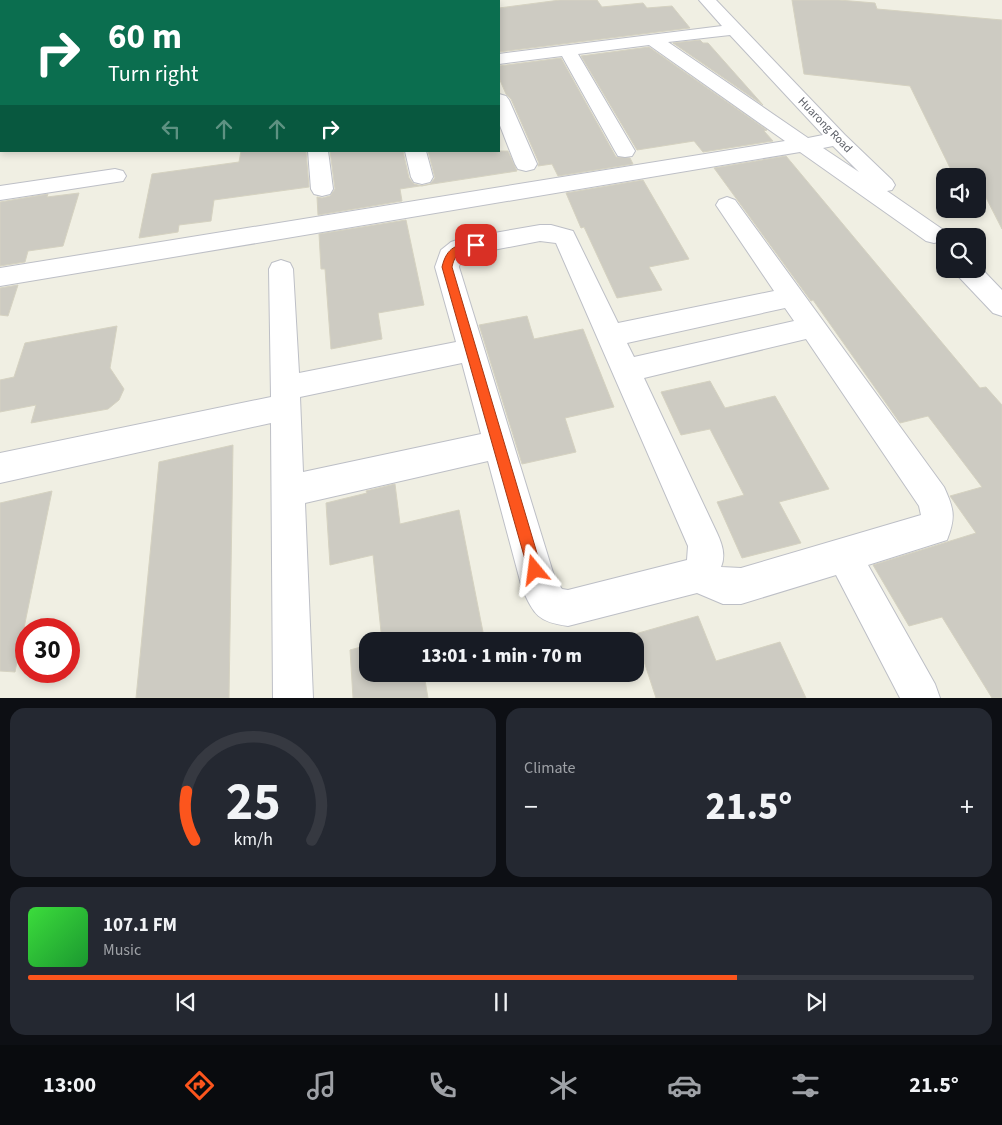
<!DOCTYPE html>
<html lang="en">
<head>
<meta charset="utf-8">
<style>
	:root { --surface:#171b24; --page:#242831; --text:#f1f3f6; --muted:#9ea1a6; --line:#363941; --accent:#fc551d }
	body { margin:0; font-family:"Source Sans 3",sans-serif; background:var(--page); color:var(--text); height:100vh; display:flex; flex-direction:column; font-size:19px; white-space:nowrap }
	* { box-sizing:border-box; margin:0 }
	p { font-size:16px; color:var(--muted) }
	.icon { flex:none; width:28px; height:28px; fill:none; stroke:currentColor; stroke-width:2; stroke-linecap:round; stroke-linejoin:round }
	.map { position:relative; height:698px; overflow:hidden }
	.drawer { display:flex; flex-direction:column; gap:10px; padding:10px; background:#0d0f14; flex:1 }
	.drawer>* { flex:none }
	.guide { position:absolute; left:0px; top:0px; width:500px; height:152px; box-shadow:0 2px 8px #0003; background:#0b6e4f; color:#fff; overflow:hidden }
	.fabs { position:absolute; left:936px; top:168px; display:grid; gap:10px }
	.fabs a { display:grid; place-items:center; width:50px; height:50px; border-radius:10px; background:var(--surface); box-shadow:0 2px 8px #0003; font-size:25px }
	.speed { position:absolute; left:15px; top:618px; display:flex; gap:10px; font-size:25px; font-weight:700; text-align:center }
	.speed>* { display:grid; place-content:center; width:65px; height:65px; border-radius:50%; background:var(--surface); box-shadow:0 2px 8px #0003; line-height:1 }
	.speed .limit { border:8px solid #d22; background:#fff; color:#111 }
	.pin { position:absolute; display:grid; place-items:center; width:42px; height:42px; color:#fff; margin:-21px; border-radius:10px; box-shadow:0 2px 8px #0006 }
	.me { position:absolute; width:55px; margin:-28px; rotate:344deg; stroke-linejoin:round; filter:drop-shadow(0 0 4px #0008) }
	.turn { display:flex; align-items:center; gap:18px; height:105px; padding:0 25px; font-size:22px }
	.turn .icon { width:65px; height:65px; stroke-width:2.5 }
	.turn b { display:block; font-size:35px; line-height:42px }
	.lanes { display:flex; align-items:center; height:48px; padding:0 25px; background:#0003; justify-content:center; gap:25px; direction:ltr }
	.lanes .off { opacity:.35 }
	.big { font-size:38px; font-weight:800; line-height:1.1 }
	.drawer .widget { flex:1; display:flex; flex-direction:column; justify-content:center; gap:8px; min-width:0; padding:0 18px; border-radius:15px; background:var(--page) }
	.drawer .dial { align-items:center; gap:0 }
	.dial svg { height:130px; overflow:visible; fill:none; stroke:var(--line); stroke-width:7; stroke-linecap:round; text-anchor:middle }
	.dial text { fill:var(--text); stroke:none }
	.song { display:flex; align-items:center; gap:15px }
	.cover { width:60px; height:60px; border-radius:8px; background:linear-gradient(135deg,hsl(120 70% 55%),hsl(130 70% 35%)) }
	.played { height:5px; border-radius:2px; background:linear-gradient(90deg,var(--accent) 75%,var(--line) 75%) }
	.keys { display:flex; justify-content:space-around; direction:ltr }
	.heat { display:flex; justify-content:space-between; align-items:center; font-size:28px; direction:ltr }
	.drawer .tiles { flex:1; display:grid; gap:10px; grid-template-columns:1fr 1fr }
	.widget:last-child { grid-column:span 2 }
	.trip { position:absolute; left:359px; top:632px; width:285px; height:50px; border-radius:15px; background:var(--surface); box-shadow:0 2px 8px #0003; font-weight:800; line-height:50px; text-align:center }
	.tab-bar { display:flex; height:80px; justify-content:space-around; align-items:center; background:#090b0e; color:var(--muted) }
	.tab-bar .icon { width:35px; height:35px }
	.tab-bar .selected { color:var(--accent) }
	.tab-bar b { font-size:22px; color:var(--text) }
	.map>svg:first-child { display:block }
	.building { fill:#cdcbc2; stroke:#d5d2c1 }
	.lines { fill:none; stroke-linecap:round; stroke-linejoin:round }
	.minor-casing { stroke:#bdbfc6; stroke-width:2 }
	.minor { fill:#fff; fill-rule:evenodd }
	.route { fill:#fc551d; stroke:#a43713 }
	.labels { text-anchor:middle; dominant-baseline:central; stroke-width:4; stroke-linejoin:round; paint-order:stroke }
	.far-street-label { font-size:12px; fill:#5b5e66; stroke:#fff }
</style>
</head>
<body>
<div class="map">
<svg width="1002" height="698" viewBox="0 0 1002 698">
	<rect width="100%" height="100%" fill="#f0efe3"/>
	<g class="building">
		<polygon points="560,0 597,0 602,7 643,3 647,8 672,6 690,28 499,52 499,8"/>
		<polygon points="792,0 839,0 875,3 877,9 1002,20 1002,229 978,182 978,176 954,176 910,86 804,74"/>
		<polygon points="700,40 703,43 708,43 763,105 673,43"/>
		<polygon points="649,47 767,130 764,131 773,141 703,152 694,141 637,150 581,56"/>
		<polygon points="561,58 616,157 630,158 633,164 558,176 552,164 538,166 539,163 511,99 506,94 499,78 499,66"/>
		<polygon points="241,151 306,151 309,187 214,200 211,221 179,225 178,232 139,238 152,174 239,162"/>
		<polygon points="330,151 403,151 409,178 414,184 422,186 430,184 435,178 428,151 508,151 517,171 400,189 402,201 318,215 317,197 322,198 330,196 335,189"/>
		<polygon points="786,156 980,388 986,387 1002,405 1002,698 992,698 942,617 909,626 873,565 976,533 950,496 982,487 928,416 900,423 813,300 811,301 714,168"/>
		<polygon points="643,180 689,259 649,267 662,290 617,298 584,227 581,228 566,193"/>
		<polygon points="79,193 63,246 28,251 25,262 0,266 0,202 48,194 47,197"/>
		<polygon points="406,220 424,305 378,313 382,339 331,349 325,269 321,269 319,234"/>
		<polygon points="18,285 8,316 0,315 0,288"/>
		<polygon points="527,316 534,339 583,329 614,407 565,418 576,452 522,464 479,325"/>
		<polygon points="117,326 110,368 124,389 119,400 108,409 31,423 36,405 0,412 0,380 14,377 25,343"/>
		<polygon points="710,381 725,408 775,396 829,489 779,502 801,543 742,558 717,502 744,495 710,429 681,435 661,392"/>
		<polygon points="233,445 229,698 136,698 159,462"/>
		<polygon points="395,484 400,524 459,510 483,632 448,641 382,641 373,555 330,565 326,503 367,493 366,491"/>
		<polygon points="52,491 15,672 0,671 0,503"/>
		<polygon points="698,616 716,661 780,642 806,698 656,698 635,634"/>
		<polygon points="368,645 368,674 424,674 428,698 353,698 350,650"/>
	</g>
	<g class="lines">
		<g class="minor-casing">
			<g id="minor">
				<rect x="252" y="0" width="16" height="1"/>
				<polygon points="366,0 382,0 383,1 367,1"/>
				<path d="M699,0H716L845,135L892,180L895,185L892,190L887,191L942,229L946,235L942,241L934,243L926,241L800,152L0,286V268L785,141L649,45L578,54L635,151L632,156L625,157L618,156L615,151L562,56L499,64V54L722,26ZM730,35L823,135L808,138L668,42ZM833,146L859,172L823,148Z"/>
				<rect x="0" y="10" width="1" height="10"/>
				<polygon points="499,94 506,96 509,100 537,164 534,169 526,171 518,169 515,164 499,123"/>
				<rect x="0" y="107" width="1" height="12"/>
				<polygon points="308,151 328,151 333,189 330,194 322,196 314,194 311,189"/>
				<polygon points="405,151 426,151 433,177 430,182 422,184 414,182 411,177"/>
				<polygon points="115,169 123,171 126,176 123,181 0,200 0,186"/>
				<path d="M727,197L735,200L944,487C954,509 956,517 947,540L868,565L935,684L940,698H900L836,575L741,604H723L697,593L568,626C538,622 534,615 522,588L488,461L305,503L313,698H273L271,423L0,483V453L271,397L269,269L272,263L281,260L290,263L293,269L299,373L456,342L435,267L441,250L451,242L460,239L540,225H551L573,231L618,323L774,291L716,205L719,200ZM540,241L556,243L688,546L687,560L568,590L562,589L555,579L459,267L461,260L467,255ZM785,308L794,321L634,357L627,343ZM806,339L919,506L921,515L741,568L721,567C726,555 722,544 717,533L644,378ZM462,363L481,434L303,472L300,397Z"/>
				<polygon points="978,265 1002,290 1002,316 993,313 957,275 954,269 978,269"/>
			</g>
		</g>
		<use href="#minor" class="minor"/>
	</g>
	<path class="route" d="M476,241L481,245L479,247C464,251 456,249 452,267L542,570L540,575L535,577L530,575L528,570L442,267C447,246 457,245 476,241Z"/>
	<g class="labels">
		<g class="far-street-label">
			<text transform="translate(825 125) rotate(46)">Huarong Road</text>
		</g>
	</g>
</svg>
<div class="fabs">
<a><svg class="icon" aria-label="sound" viewBox="0 0 24 24"><path d="M4 9h4l5-4v14l-5-4H4zM17 9q2 3 0 6"/></svg></a>
<a><svg class="icon" aria-label="search" viewBox="0 0 24 24"><circle cx="10" cy="10" r="6"/><path d="M15 15l6 6"/></svg></a>
</div>
<div class="speed"><div class="limit">30</div></div>
<div class="pin" style="left:476px;top:245px;background:#d93025"><svg class="icon" aria-label="arrive" viewBox="0 0 24 24"><path d="M6 21V4h12l-3 4 3 4H6"/></svg></div>
<svg class="me" style="left:535px;top:570px" viewBox="-20 -20 40 40"><path d="M0-17L14 15 0 8-14 15z" fill="#fc551d" stroke="#fff" stroke-width="4"/></svg>
<div class="trip">13:01 · 1 min · 70 m</div>
<div class="guide">
<div class="turn"><svg class="icon" aria-label="right" viewBox="0 0 24 24"><path d="M7 20v-9h11M14 6l5 5-5 5"/></svg><div><b>60 m</b>Turn right</div></div>
<div class="lanes"><svg class="icon off" aria-label="left" viewBox="0 0 24 24"><path d="M17 20v-9H6M10 6l-5 5 5 5"/></svg><svg class="icon off" aria-label="ahead" viewBox="0 0 24 24"><path d="M12 20V5M6 11l6-6 6 6"/></svg><svg class="icon off" aria-label="ahead" viewBox="0 0 24 24"><path d="M12 20V5M6 11l6-6 6 6"/></svg><svg class="icon" aria-label="right" viewBox="0 0 24 24"><path d="M7 20v-9h11M14 6l5 5-5 5"/></svg></div>
</div>
</div>
<section class="drawer">
<div class="tiles">
<div class="widget dial"><svg viewBox="0 0 100 80">
<path d="M14 69A42 42 0 1 1 86 69"/>
<path d="M14 69A42 42 0 0 1 9 39" stroke="#fc551d"/>
<text x="50" y="56" font-size="32" font-weight="700">25</text>
<text x="50" y="72" font-size="11">km/h</text>
</svg></div>
<div class="widget"><p>Climate</p>
<div class="heat"><a>−</a><b class="big">21.5°</b><a>+</a></div>
</div>
<div class="widget">
<div class="song"><i class="cover"></i><div><b>107.1 FM</b><p>Music</p></div></div>
<div class="played"></div>
<div class="keys"><svg class="icon" aria-label="previous" viewBox="0 0 24 24"><path d="M18 5L8 12l10 7zM5 5v14"/></svg><svg class="icon" aria-label="pause" viewBox="0 0 24 24"><path d="M8 5v14M16 5v14"/></svg><svg class="icon" aria-label="next" viewBox="0 0 24 24"><path d="M6 5l10 7-10 7zM19 5v14"/></svg></div>
</div>
</div>
</section>
<nav class="tab-bar">
<b>13:00</b>
<svg class="icon selected" aria-label="directions" viewBox="0 0 24 24"><path d="M12 3l9 9-9 9-9-9zM9 14v-3h6M13 9l2 2-2 2"/></svg>
<svg class="icon" aria-label="music" viewBox="0 0 24 24"><path d="M9 18V5l10-2v13"/><circle cx="6" cy="18" r="3"/><circle cx="16" cy="16" r="3"/></svg>
<svg class="icon" aria-label="phone" viewBox="0 0 24 24"><path d="M5 4h4l2 5-3 2q2 4 5 5l2-3 5 2v4C11 20 4 13 5 4z"/></svg>
<svg class="icon" aria-label="climate" viewBox="0 0 24 24"><path d="M12 3v18M4 7l16 10M4 17L20 7"/></svg>
<svg class="icon" aria-label="car" viewBox="0 0 24 24"><path d="M5 17H2v-5l4-1 3-4h7l3 4 3 1v5h-3M9 17h6M6 11h13"/><circle cx="7" cy="17" r="2"/><circle cx="17" cy="17" r="2"/></svg>
<svg class="icon" aria-label="filters" viewBox="0 0 24 24"><path d="M4 7h16M4 17h16"/><circle cx="9" cy="7" r="2"/><circle cx="15" cy="17" r="2"/></svg>
<b>21.5°</b>
</nav>
</body>
</html>
